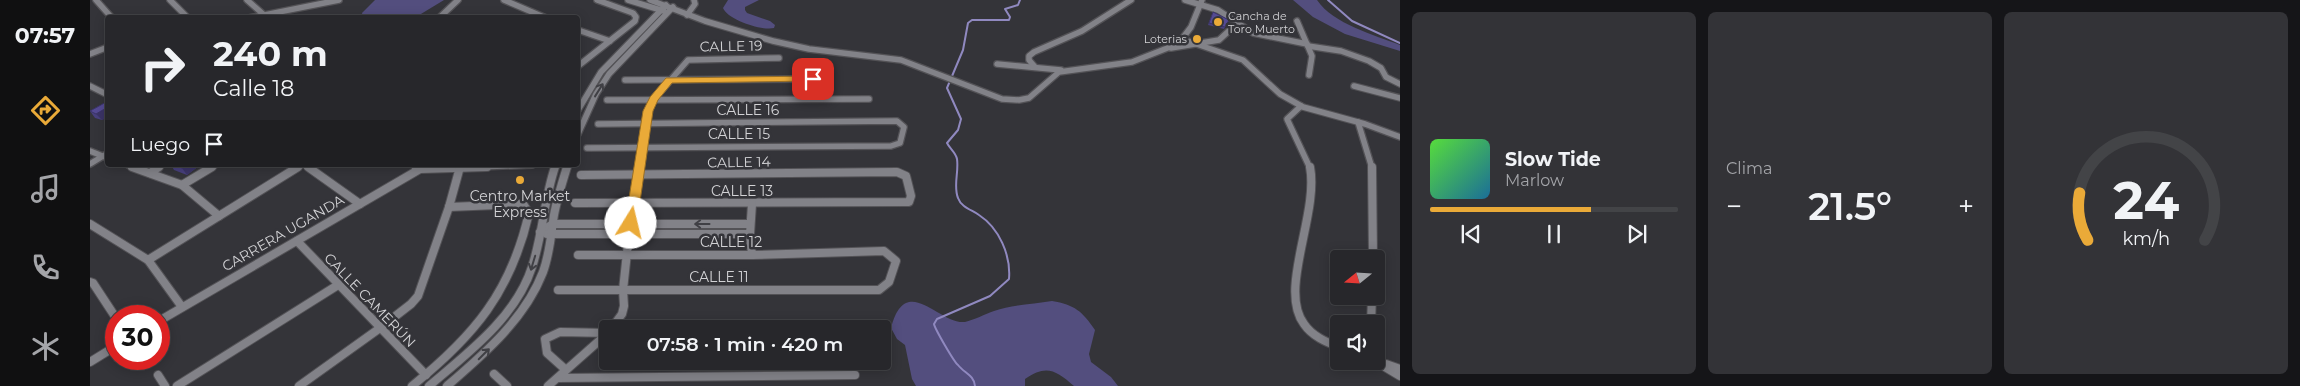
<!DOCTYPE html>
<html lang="es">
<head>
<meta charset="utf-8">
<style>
	:root { --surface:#27272b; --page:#333337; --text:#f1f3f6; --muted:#a4a5a9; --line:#434447; --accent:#eaaa38 }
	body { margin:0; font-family:Montserrat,sans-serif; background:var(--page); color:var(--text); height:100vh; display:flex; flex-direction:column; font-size:19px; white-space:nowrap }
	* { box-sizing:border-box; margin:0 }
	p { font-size:16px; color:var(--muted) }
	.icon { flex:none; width:28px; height:28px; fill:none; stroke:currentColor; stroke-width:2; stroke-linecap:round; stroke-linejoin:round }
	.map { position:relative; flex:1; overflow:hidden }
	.sheet { display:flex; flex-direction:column; gap:12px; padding:12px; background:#151518; width:900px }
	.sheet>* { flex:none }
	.guide { position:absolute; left:15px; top:15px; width:475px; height:152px; border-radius:5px; box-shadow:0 2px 12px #0003,0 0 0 1px var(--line); background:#27272b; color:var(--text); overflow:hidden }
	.needle { width:32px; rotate:252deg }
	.tools { position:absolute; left:1240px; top:250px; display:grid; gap:10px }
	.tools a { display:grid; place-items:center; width:55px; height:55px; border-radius:5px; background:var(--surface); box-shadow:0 2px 12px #0003,0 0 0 1px var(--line); font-size:25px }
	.speed { position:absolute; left:15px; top:305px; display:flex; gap:10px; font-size:25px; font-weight:700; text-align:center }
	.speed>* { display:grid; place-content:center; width:65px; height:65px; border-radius:50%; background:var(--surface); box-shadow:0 2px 12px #0003,0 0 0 1px var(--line); line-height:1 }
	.speed .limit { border:8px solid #d22; background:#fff; color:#111 }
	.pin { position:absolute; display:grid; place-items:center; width:42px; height:42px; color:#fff; margin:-21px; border-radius:10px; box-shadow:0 2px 8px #0006 }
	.me { position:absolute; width:55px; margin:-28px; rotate:9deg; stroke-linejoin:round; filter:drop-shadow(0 0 4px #0008) }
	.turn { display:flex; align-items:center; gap:18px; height:105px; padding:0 25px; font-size:22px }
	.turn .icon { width:65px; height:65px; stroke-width:2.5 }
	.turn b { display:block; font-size:35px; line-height:42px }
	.then { display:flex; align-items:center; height:48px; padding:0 25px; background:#0003; gap:10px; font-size:19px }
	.big { font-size:38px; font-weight:600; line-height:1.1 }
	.sheet .tile { flex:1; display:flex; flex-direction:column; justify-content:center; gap:8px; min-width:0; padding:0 18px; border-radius:8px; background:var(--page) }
	.sheet .dial { align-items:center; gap:0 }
	.dial svg { height:130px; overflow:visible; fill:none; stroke:var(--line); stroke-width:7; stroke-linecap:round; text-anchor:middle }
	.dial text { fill:var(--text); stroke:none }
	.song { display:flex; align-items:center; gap:15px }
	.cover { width:60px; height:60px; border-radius:8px; background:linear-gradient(135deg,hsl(110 70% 55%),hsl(200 70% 35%)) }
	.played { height:5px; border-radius:2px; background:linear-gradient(90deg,var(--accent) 65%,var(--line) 65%) }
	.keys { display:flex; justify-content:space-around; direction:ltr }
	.heat { display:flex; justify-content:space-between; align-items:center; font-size:28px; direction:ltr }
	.sheet .tiles { flex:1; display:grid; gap:12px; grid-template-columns:repeat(3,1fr) }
	.trip { position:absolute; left:509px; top:320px; width:292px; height:50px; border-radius:5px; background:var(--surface); box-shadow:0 2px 12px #0003,0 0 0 1px var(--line); font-weight:600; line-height:50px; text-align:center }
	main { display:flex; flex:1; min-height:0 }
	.menu { display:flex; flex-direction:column; width:90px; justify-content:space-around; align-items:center; background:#101011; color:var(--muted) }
	.menu .icon { width:35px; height:35px }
	.menu .current { color:var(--accent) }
	.menu b { font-size:22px; color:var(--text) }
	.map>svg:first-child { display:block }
	.green { fill:#534e7e }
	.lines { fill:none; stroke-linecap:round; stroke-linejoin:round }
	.stream { stroke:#9089c0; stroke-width:2 }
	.minor-far1-casing { stroke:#535256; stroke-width:8 }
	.minor-casing { stroke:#535256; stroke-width:10 }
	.minor-far1 { stroke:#828288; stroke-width:5.5 }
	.minor { stroke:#828288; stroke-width:8 }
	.wall { fill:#48407e }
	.shaded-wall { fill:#3b3467 }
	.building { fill:#544a93; stroke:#3b3467 }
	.oneway { stroke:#404045 }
	.route { fill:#eaaa38; stroke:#986e24 }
	.poi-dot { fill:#eaaa38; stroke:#343439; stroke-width:2 }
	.labels { text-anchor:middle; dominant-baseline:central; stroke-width:5; stroke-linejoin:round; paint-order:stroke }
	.far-poi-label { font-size:11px; fill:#d2d2d5; stroke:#343439; text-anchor:start }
	.street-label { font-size:14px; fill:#d2d2d5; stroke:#343439 }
	.poi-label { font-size:14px; fill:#d2d2d5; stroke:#343439 }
</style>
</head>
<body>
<main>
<nav class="menu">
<b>07:57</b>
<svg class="icon current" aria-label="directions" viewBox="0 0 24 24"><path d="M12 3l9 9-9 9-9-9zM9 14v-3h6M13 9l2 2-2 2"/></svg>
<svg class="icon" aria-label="music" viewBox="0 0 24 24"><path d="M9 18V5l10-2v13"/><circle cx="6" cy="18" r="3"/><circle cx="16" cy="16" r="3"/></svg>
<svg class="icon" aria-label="phone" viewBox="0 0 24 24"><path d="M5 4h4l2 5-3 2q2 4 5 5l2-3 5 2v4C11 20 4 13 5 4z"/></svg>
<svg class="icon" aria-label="climate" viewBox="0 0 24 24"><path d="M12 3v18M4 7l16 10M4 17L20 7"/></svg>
</nav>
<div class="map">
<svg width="1310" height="386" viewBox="0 0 1310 386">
	<rect width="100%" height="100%" fill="#343439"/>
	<g class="green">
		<polygon points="285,0 354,0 326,17 273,17 272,13"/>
		<path d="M638,0H669L655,7V10L657,13L680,21L685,25L684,28C672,31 638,20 633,8Z"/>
		<path d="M1203,0H1227C1243,24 1285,35 1310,45V51L1255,34L1223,17Z"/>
		<path d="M962,301C985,305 992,311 1005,330L999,354L1001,362L1021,377L1028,386H984C966,370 956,364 935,379V386H826L822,379L815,345L807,339L801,328C816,271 849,325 875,322C884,320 895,314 904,311C922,305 943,304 962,301Z"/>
	</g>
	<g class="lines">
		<g class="stream">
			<polyline points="1238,0 1262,21 1310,43"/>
			<path d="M885,386C884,375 874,373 868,365C864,362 845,329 844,324L847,319L900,296L919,279C921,255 909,228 889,215C882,210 871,207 868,198C863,186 869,172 867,159C866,153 860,149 857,143L868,130L871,119L857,88L873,50L878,23L882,20H919L920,17L915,9L928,5L930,0"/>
		</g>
		<g class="minor-far1-casing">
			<g id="minor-far1">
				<polyline points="6,0 22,18"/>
				<polyline points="80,0 98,18"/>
				<polyline points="157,0 173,14"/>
				<polyline points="414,0 456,18"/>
				<polyline points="538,0 574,11"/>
				<polyline points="560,0 615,21 683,41 719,49 811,60 912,99 929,100 939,98 969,72 1042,62 1080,47 1092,39 1101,27 1112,0"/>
				<polyline points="1095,0 1128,10 1163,33 1217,44"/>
				<polyline points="597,15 605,4 604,0"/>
				<polyline points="159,18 249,0"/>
				<polyline points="349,18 368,0"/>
				<polyline points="1207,21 1222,56 1219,75"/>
				<polyline points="488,30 520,41"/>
				<polyline points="1092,39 1153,60 1190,94 1213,107 1275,124 1310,137"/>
				<polyline points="1218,46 1251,51 1279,61 1291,68 1296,77 1310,84"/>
				<polyline points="1081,48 1129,40 1142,28 1150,26"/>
				<polyline points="0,54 18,47"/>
				<polyline points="907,64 971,70"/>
				<polyline points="488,66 545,21 546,17 543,13 507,0"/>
				<polyline points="945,67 939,60 939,56 944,52 992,31 1041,0"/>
				<polyline points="535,80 723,79"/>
				<polyline points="0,86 18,95"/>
				<polyline points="1264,86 1310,98"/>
				<polyline points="517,100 779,99"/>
				<polyline points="1211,106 1197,119 1220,168"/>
				<polyline points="488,110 511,72 576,5"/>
				<polyline points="1268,122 1282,168"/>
				<polyline points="488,134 506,94 519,74 583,7"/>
				<polyline points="497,148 801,146 810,143 814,127 807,121 508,124"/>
				<polyline points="0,151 15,157"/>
				<polyline points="0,164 18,153"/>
				<polyline points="38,165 46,168"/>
				<polyline points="216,165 220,168"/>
				<polyline points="323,165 328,168"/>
				<polyline points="67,168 71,165"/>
				<polyline points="120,168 125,165"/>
				<polyline points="206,168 211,165"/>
				<polyline points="362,168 442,165"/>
				<polyline points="369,168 370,165"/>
				<polyline points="465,168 466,165"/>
				<polyline points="476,168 477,165"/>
				<polyline points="549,168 558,111 564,99 598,60 689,58"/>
			</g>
		</g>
		<g class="minor-casing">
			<g id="minor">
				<polyline points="42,167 92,185 129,216"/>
				<polyline points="218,167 270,204"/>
				<polyline points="326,167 330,169 397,167"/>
				<path d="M1220,167C1229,214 1188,290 1214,324C1222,336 1236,342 1249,347"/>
				<polyline points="1282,167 1283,259"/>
				<polyline points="60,173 69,167"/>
				<polyline points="92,185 122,167"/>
				<polyline points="485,203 819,202 821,196 816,176 807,172 491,175"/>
				<polyline points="662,204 660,234 662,255"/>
				<polyline points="0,224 58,260 92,307"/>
				<polyline points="450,232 463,224 660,224"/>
				<polyline points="457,234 660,234"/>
				<polyline points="207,241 336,375"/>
				<polyline points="58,260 208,167"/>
				<polyline points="0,282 3,283 26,318"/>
				<polyline points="468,290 789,290 799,282 806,261 794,251 662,255 488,255"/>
				<polyline points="69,321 330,169"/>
				<polyline points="1281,324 1282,296"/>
				<polyline points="521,329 532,314 534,306 533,290 539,234 549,167"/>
				<polyline points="665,329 784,325"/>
				<polyline points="1285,361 1310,376"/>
				<polyline points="0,362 26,346"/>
				<polyline points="1296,364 1310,369"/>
				<polyline points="476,370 457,353 455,339 470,332 518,333"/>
				<polyline points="404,374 417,386"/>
				<polyline points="68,375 75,386"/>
				<polyline points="468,378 765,375"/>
				<polyline points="87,386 248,285"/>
				<polyline points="209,386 290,328 321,304 328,296 359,207 370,167"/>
				<path d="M322,386C384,336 421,292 439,213L433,204L359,207"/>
				<path d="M339,386C378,353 426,317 442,267C453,234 454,199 465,167"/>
				<path d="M357,386C394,354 435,319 453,272C460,253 461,234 464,215C467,199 472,183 477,167"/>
				<polyline points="458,386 518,333"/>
			</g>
		</g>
		<use href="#minor-far1" class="minor-far1"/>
		<use href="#minor" class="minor"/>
	</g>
	<g class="wall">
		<polygon points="1123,12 1139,20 1134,29 1118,25"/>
		<polygon points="18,101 18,117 12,120 5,118 0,111"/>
		<polygon points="81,165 110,165 97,175 84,170"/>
	</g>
	<g class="shaded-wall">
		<polygon points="18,107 18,117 12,120 6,114"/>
		<polygon points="97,165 110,165 97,175 92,168"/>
	</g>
	<g class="building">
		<polygon points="1123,12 1139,20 1135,27 1119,23"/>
		<polygon points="18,101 18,107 6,114 0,111"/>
		<polygon points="84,165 97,165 92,168"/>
	</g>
	<defs><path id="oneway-shaft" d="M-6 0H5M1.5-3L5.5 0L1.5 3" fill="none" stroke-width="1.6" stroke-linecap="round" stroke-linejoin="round" transform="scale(1.25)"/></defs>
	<g class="oneway">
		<use href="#oneway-shaft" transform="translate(509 90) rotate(-58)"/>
		<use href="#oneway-shaft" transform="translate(612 224) rotate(-180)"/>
		<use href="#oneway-shaft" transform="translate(443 263) rotate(107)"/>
		<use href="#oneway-shaft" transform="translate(394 354) rotate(-45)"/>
	</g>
	<polygon class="route" points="723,76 728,79 726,81 582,83 568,100 563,111 547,223 545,226 537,226 535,223 553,111 560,97 576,78"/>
	<g class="poi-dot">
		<circle cx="1128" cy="22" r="5"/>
		<circle cx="1107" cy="39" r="5"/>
		<circle cx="430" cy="180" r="5"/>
	</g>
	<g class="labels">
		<g class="far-poi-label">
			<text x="1138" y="16">Cancha de<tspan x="1138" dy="13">Toro Muerto</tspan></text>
			<text x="1097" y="39" text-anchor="end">Loterias</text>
		</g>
		<g class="street-label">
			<text transform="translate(641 46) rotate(-1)">CALLE 19</text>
			<text x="658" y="110">CALLE 16</text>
			<text x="649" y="134">CALLE 15</text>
			<text transform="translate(649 162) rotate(-1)">CALLE 14</text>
			<text x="652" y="191">CALLE 13</text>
			<text transform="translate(193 233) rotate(-30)">CARRERA UGANDA</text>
			<text x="641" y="242">CALLE 12</text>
			<text x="629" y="277">CALLE 11</text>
			<text transform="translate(280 300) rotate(46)">CALLE CAMERÚN</text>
		</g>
		<g class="poi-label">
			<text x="430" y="196">Centro Market<tspan x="430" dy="16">Express</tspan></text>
		</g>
	</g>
</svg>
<div class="tools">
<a><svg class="needle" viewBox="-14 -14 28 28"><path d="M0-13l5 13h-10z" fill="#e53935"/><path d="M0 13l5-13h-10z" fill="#a4a5a9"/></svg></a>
<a><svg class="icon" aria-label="sound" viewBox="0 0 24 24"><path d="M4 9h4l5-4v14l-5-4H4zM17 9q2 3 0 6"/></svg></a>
</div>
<div class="speed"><div class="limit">30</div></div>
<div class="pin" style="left:723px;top:79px;background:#d93025"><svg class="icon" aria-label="arrive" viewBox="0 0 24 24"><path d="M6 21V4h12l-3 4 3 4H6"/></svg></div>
<svg class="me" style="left:541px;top:223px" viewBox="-20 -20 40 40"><circle r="19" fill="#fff"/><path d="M0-13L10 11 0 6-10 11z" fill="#eaaa38"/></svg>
<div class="trip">07:58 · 1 min · 420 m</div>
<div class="guide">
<div class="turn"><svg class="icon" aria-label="right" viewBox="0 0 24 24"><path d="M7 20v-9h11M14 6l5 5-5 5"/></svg><div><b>240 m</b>Calle 18</div></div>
<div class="then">Luego<svg class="icon" aria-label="arrive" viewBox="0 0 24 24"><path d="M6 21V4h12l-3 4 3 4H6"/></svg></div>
</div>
</div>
<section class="sheet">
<div class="tiles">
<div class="tile">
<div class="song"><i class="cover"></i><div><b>Slow Tide</b><p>Marlow</p></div></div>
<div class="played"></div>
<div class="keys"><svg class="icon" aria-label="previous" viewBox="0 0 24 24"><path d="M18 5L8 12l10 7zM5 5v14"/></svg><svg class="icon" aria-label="pause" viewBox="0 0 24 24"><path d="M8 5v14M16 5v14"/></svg><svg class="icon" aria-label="next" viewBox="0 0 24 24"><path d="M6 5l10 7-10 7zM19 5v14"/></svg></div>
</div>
<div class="tile"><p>Clima</p>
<div class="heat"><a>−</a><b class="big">21.5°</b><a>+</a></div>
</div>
<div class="tile dial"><svg viewBox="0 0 100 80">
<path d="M14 69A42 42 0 1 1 86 69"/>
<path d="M14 69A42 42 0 0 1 9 40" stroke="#eaaa38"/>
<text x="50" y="56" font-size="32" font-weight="700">24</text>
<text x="50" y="72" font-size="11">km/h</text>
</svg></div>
</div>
</section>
</main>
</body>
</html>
